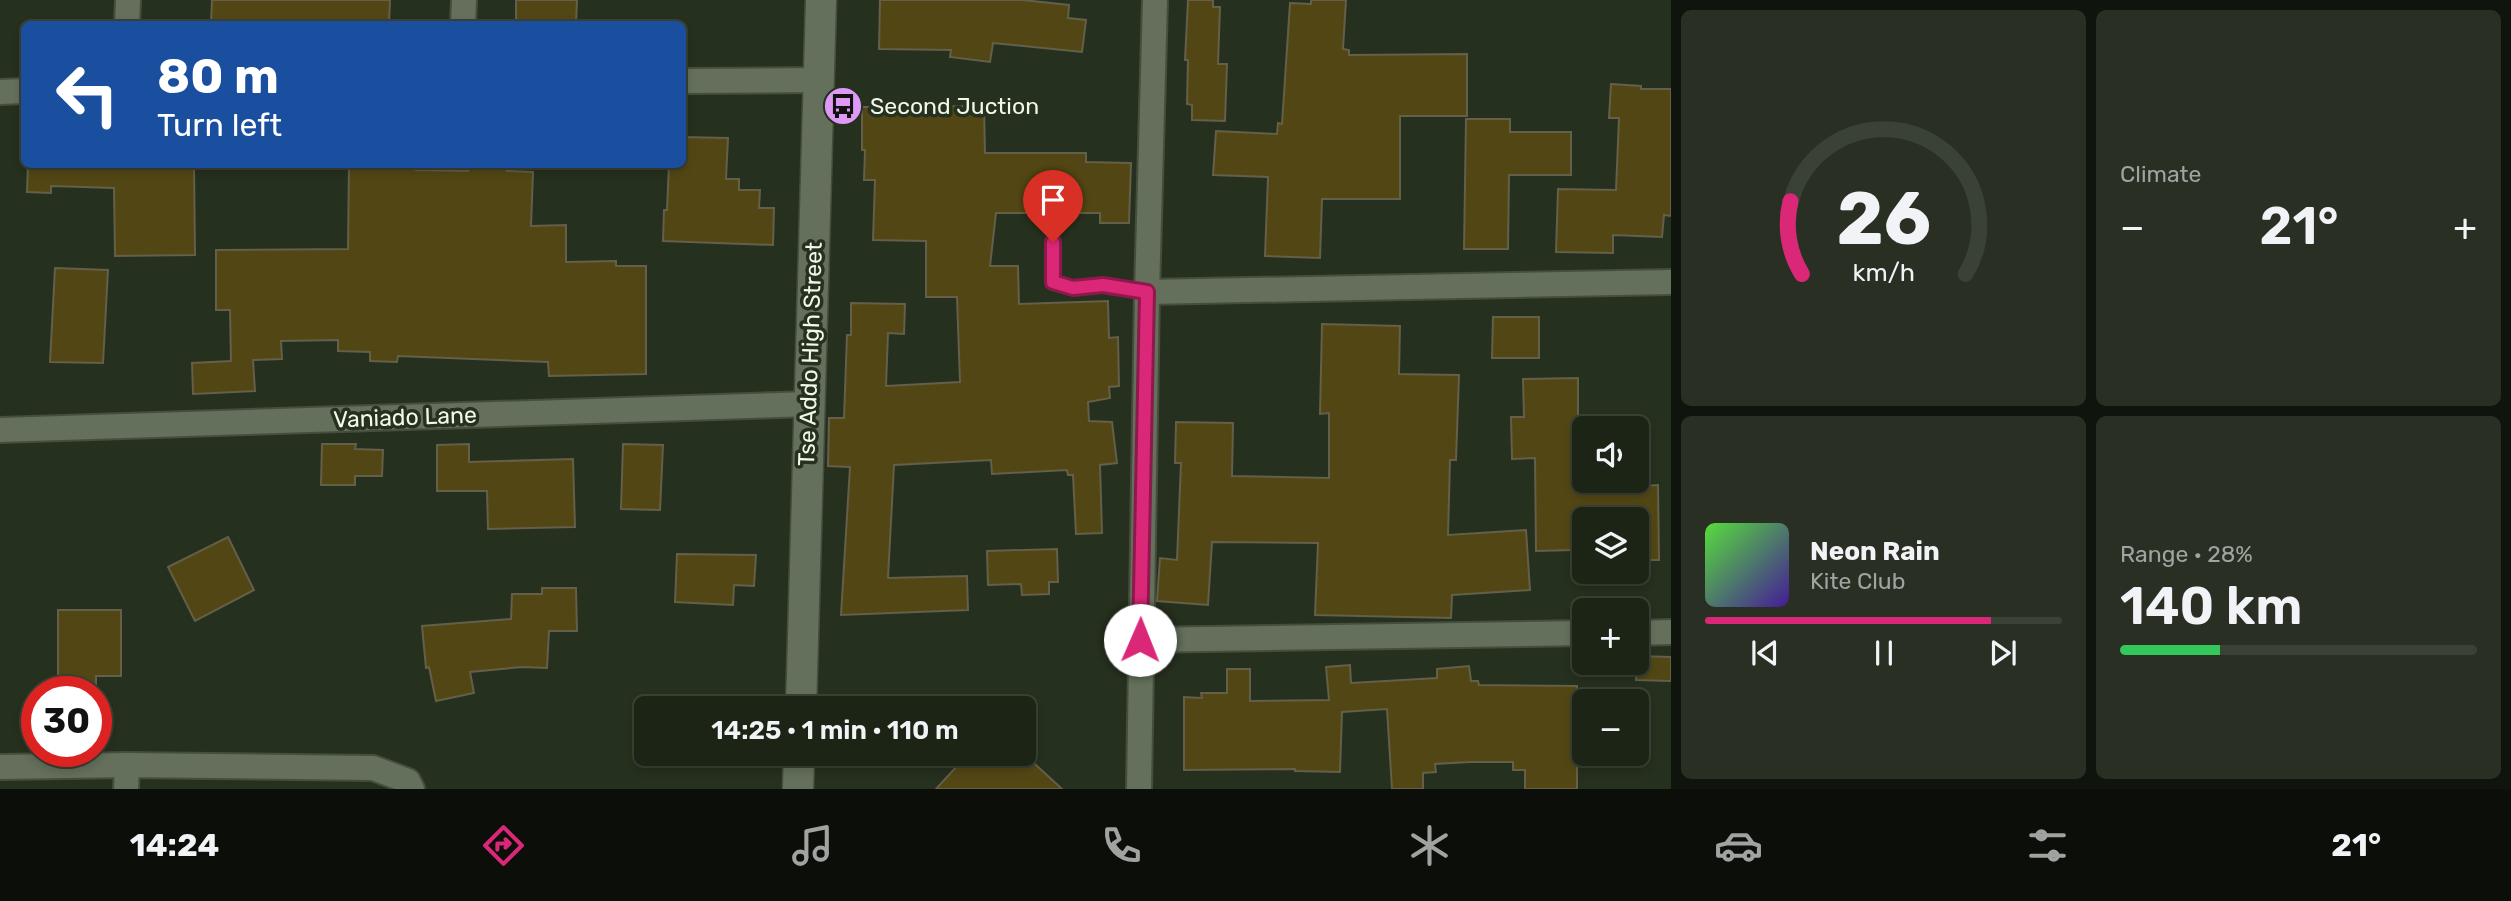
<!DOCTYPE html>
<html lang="en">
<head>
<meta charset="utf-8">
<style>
	:root { --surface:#1c2416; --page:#293023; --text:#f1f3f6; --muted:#a0a4a1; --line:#3a4135; --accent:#db2777 }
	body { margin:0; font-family:Rubik,sans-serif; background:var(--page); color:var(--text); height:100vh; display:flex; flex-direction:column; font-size:26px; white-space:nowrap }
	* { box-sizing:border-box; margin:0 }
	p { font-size:23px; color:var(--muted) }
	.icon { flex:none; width:38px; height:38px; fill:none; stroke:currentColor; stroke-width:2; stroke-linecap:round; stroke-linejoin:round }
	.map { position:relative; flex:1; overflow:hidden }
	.drawer { display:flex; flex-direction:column; gap:10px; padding:10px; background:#0f140c; width:840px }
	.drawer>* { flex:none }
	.banner { position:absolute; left:21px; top:21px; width:665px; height:147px; border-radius:10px; box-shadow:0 4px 10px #0003,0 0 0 2px var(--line); background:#1a4fa0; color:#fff; overflow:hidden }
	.tools { position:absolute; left:1572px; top:416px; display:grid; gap:14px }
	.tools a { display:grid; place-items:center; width:77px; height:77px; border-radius:10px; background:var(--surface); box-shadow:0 4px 10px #0003,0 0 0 2px var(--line); font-size:35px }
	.speed { position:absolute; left:21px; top:676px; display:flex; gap:14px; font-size:35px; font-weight:700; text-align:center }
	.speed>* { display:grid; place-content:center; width:91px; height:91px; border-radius:50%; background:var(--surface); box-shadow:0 4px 10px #0003,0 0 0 2px var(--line); line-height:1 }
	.speed .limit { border:10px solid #d22; background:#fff; color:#111 }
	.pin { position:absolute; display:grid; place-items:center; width:60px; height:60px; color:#fff; margin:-72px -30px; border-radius:50% 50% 50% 0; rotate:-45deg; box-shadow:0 0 7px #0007 }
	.pin .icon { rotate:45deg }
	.me { position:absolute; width:77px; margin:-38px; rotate:1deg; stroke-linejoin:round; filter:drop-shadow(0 0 5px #0008) }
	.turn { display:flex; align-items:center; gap:24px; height:147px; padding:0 21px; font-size:32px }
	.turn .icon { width:91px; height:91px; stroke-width:2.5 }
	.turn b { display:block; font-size:49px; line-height:60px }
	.big { font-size:52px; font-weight:600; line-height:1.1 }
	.drawer .widget { flex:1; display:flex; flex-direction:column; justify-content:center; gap:10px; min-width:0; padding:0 24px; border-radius:10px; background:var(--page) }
	.drawer .dial { align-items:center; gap:0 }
	.dial svg { height:182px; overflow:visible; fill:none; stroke:var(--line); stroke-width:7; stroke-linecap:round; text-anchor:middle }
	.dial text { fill:var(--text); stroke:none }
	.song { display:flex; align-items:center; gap:21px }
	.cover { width:84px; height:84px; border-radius:10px; background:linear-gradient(135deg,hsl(110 70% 55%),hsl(260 70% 35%)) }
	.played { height:7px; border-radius:4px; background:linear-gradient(90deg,var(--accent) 80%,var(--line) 80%) }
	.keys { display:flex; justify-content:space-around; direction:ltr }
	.heat { display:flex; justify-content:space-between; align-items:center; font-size:38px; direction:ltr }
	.charge { height:10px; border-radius:5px; background:linear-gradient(90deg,#34c759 28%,var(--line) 0) }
	.drawer .tiles { flex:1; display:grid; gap:10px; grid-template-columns:repeat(2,1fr) }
	.trip { position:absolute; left:634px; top:696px; width:402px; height:70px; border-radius:10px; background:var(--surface); box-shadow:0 4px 10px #0003,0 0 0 2px var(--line); font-weight:600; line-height:70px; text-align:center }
	.tabs { display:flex; height:112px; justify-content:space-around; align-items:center; background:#0b0e09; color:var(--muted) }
	.tabs .icon { width:49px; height:49px }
	.tabs .current { color:var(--accent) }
	.tabs b { font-size:32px; color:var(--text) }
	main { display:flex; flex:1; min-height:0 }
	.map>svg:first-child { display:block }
	.building { fill:#524714; stroke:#645f48; stroke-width:2 }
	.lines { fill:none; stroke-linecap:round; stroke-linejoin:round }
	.service-casing { stroke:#454e3e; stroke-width:16 }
	.minor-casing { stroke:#454e3e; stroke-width:28 }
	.tertiary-casing { stroke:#454e3e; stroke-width:33 }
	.service { stroke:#64705b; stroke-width:12 }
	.minor { stroke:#64705b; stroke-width:24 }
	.tertiary { stroke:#64705b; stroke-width:30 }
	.route-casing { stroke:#8e194d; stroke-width:18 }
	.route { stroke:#db2777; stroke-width:12 }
	.labels { text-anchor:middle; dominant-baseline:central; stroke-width:7; stroke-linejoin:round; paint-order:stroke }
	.poi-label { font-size:23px; fill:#f0f7eb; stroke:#26301e; text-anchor:start }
	.street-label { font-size:23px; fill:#f0f7eb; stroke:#26301e }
</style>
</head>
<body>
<main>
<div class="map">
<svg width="1671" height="789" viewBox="0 0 1671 789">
	<rect width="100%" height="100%" fill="#26301e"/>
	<g class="building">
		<polygon points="212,0 390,0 389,24 211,24"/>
		<polygon points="516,0 577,0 576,24 516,24"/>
		<polygon points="880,0 1023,0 1069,5 1068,18 1086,20 1082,52 993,43 990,62 950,57 951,50 879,49"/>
		<polygon points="1188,0 1213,0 1213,7 1220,7 1218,64 1227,64 1225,121 1192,120 1192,105 1187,104 1188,60 1185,60"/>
		<polygon points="1311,0 1346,0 1343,49 1349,50 1349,55 1467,54 1467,116 1400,116 1400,199 1322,199 1320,258 1265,256 1268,177 1213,175 1216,131 1277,134 1278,123 1282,124 1290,3 1311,4"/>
		<polygon points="1611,84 1641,86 1641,89 1671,89 1671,216 1664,215 1662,237 1613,235 1613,253 1556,252 1558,189 1616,190 1619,118 1609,118"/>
		<polygon points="984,106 985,153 1086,153 1086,162 1131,163 1129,223 1100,223 1100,213 996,213 990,266 1018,266 1019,304 1108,301 1109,338 1118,337 1119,386 1109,387 1110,398 1088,402 1089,421 1112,422 1117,463 1100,465 1102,533 1076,534 1073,475 1068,475 1067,470 992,474 991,460 894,465 888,578 967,576 968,610 841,615 850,467 828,466 829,418 844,418 847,335 851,335 851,303 905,304 904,334 888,333 886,386 960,382 957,297 926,297 926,241 873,240 875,180 864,180 865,150 862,150 862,107"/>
		<polygon points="1466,119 1510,119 1510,132 1571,132 1571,175 1509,175 1508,249 1464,249"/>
		<polygon points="682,137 728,138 726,179 739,179 739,190 760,190 759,208 774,208 773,245 663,241 664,210 667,210 669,164 682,164"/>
		<polygon points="28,164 194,164 195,255 115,256 114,188 51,186 51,193 27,192"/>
		<polygon points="349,164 416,164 416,170 468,171 468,164 507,164 507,171 533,172 531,226 566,225 566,262 616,261 616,266 646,266 646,374 549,376 548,362 398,356 397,362 370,361 370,352 338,351 338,340 281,341 282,359 253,360 255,391 193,394 192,363 231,361 230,310 216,310 216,250 348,249"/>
		<polygon points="55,268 108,270 103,363 50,362"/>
		<polygon points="1493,317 1539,317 1539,358 1492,358"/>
		<polygon points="1322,324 1400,326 1399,374 1459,375 1456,460 1450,460 1448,535 1526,530 1530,590 1452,595 1451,618 1315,615 1318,543 1212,542 1208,605 1157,601 1160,558 1177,560 1181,463 1175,463 1176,422 1233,423 1232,476 1329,478 1329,413 1320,414"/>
		<polygon points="1578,378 1578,467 1584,467 1584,481 1642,481 1642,486 1658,485 1659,560 1636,560 1636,520 1573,520 1574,550 1536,551 1535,458 1512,459 1511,417 1524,417 1523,379"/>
		<polygon points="322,444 356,444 355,449 383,450 382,476 355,476 355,485 321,485"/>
		<polygon points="469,444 469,462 573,459 575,527 488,529 487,491 437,491 437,445"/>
		<polygon points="623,444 663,445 660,510 621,509"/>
		<polygon points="228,537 254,590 195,621 168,567"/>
		<polygon points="1057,549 1058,582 1049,582 1049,594 1022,595 1021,584 988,585 987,551"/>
		<polygon points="677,554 756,555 754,586 734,585 733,605 675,602"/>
		<polygon points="542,588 576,588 577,631 549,631 547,668 522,667 470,672 474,693 436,701 429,667 426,668 422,626 511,619 512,594 542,594"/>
		<polygon points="58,610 121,610 121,676 96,676 96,688 58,688"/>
		<polygon points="1636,656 1671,657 1671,681 1636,680"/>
		<polygon points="1350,665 1351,683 1437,678 1437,669 1469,666 1471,681 1478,681 1479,685 1577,686 1577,789 1525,789 1525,770 1513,770 1513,762 1470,762 1435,764 1436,772 1423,773 1423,789 1392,789 1387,709 1342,712 1340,772 1295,771 1295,769 1184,770 1184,697 1202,698 1201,693 1227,693 1227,669 1250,669 1250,701 1329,700 1326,667"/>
		<polygon points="968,754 1024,754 1062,789 936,789"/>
	</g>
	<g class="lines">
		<g class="service-casing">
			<polyline id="service" points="1053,242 1053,283 1073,288 1103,285 1147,292"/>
		</g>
		<g class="minor-casing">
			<g id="minor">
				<polyline points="127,24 128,0"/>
				<polyline points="463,24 464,0"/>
				<polyline points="682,81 818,80"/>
				<polyline points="0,92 24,91"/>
				<polyline points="1147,292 1671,282"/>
				<polyline points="0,430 810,404"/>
				<polyline points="1636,633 1671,632"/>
				<polyline points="1140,640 1584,633"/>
				<polyline points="0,767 127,765 373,768 408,781 412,789"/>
				<polyline points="126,789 127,765"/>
				<polyline points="1139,789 1147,292 1155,0"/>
			</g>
		</g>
		<g class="tertiary-casing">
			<g id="tertiary">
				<polyline points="801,709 821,0"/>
				<polyline points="798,789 799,754"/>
			</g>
		</g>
		<use href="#service" class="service"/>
		<use href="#minor" class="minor"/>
		<use href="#tertiary" class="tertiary"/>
	</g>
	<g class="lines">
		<g class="route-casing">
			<polyline id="route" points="1053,242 1053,282 1073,288 1103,285 1147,292 1140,640"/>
		</g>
		<use href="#route" class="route"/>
	</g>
	<defs>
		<g id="bus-disc" transform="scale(2.0125)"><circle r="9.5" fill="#dd99f3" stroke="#26301e"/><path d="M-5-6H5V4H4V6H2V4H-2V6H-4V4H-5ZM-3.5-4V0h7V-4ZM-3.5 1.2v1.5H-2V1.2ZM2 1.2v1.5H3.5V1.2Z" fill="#111"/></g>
	</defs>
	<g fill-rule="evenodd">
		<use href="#bus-disc" x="843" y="106"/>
	</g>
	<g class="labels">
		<g class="poi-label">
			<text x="870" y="106">Second Juction</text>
		</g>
		<g class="street-label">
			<text transform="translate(810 354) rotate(-88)">Tse Addo High Street</text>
			<text transform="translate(405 417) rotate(-2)">Vaniado Lane</text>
		</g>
	</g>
</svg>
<div class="tools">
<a><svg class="icon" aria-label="sound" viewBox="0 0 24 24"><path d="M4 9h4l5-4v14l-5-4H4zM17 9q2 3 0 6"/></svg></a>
<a><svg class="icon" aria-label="layers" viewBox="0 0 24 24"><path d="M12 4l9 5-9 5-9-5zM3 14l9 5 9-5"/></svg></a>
<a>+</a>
<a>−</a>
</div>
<div class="speed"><div class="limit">30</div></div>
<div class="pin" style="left:1053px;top:242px;background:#d93025"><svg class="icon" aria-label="arrive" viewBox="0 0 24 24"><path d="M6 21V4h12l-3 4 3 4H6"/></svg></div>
<svg class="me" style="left:1140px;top:640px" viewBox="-20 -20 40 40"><circle r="19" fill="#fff"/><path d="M0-13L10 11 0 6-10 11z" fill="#db2777"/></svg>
<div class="trip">14:25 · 1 min · 110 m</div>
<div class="banner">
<div class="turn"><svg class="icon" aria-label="left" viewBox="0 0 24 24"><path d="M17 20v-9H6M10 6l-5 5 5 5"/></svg><div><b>80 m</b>Turn left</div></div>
</div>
</div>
<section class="drawer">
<div class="tiles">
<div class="widget dial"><svg viewBox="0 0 100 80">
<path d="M14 69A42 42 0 1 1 86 69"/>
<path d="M14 69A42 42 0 0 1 9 37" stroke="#db2777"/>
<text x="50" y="56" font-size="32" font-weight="700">26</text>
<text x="50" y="72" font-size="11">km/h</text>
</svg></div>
<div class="widget"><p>Climate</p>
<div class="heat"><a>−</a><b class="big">21°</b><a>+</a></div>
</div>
<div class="widget">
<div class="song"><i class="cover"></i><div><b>Neon Rain</b><p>Kite Club</p></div></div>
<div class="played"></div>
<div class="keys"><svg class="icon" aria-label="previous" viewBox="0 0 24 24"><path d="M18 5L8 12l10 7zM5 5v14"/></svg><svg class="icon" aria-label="pause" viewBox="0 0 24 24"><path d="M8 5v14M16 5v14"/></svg><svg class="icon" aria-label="next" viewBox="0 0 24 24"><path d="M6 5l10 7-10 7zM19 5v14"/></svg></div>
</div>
<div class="widget"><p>Range · 28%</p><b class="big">140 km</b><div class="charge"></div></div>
</div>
</section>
</main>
<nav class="tabs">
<b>14:24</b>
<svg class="icon current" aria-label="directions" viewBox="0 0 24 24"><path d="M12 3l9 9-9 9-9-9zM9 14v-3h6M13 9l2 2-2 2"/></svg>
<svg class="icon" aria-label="music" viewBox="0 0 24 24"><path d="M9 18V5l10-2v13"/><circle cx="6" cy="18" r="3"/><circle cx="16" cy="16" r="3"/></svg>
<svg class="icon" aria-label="phone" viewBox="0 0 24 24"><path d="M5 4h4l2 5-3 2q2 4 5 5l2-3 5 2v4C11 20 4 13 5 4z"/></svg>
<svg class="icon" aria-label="climate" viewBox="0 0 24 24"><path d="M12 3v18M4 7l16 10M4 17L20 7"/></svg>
<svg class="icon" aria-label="car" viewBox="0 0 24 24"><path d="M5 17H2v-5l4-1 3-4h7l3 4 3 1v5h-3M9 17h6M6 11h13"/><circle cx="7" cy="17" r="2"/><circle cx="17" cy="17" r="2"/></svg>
<svg class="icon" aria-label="filters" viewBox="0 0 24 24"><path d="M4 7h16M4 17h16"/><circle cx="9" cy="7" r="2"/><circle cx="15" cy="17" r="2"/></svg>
<b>21°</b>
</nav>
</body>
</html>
